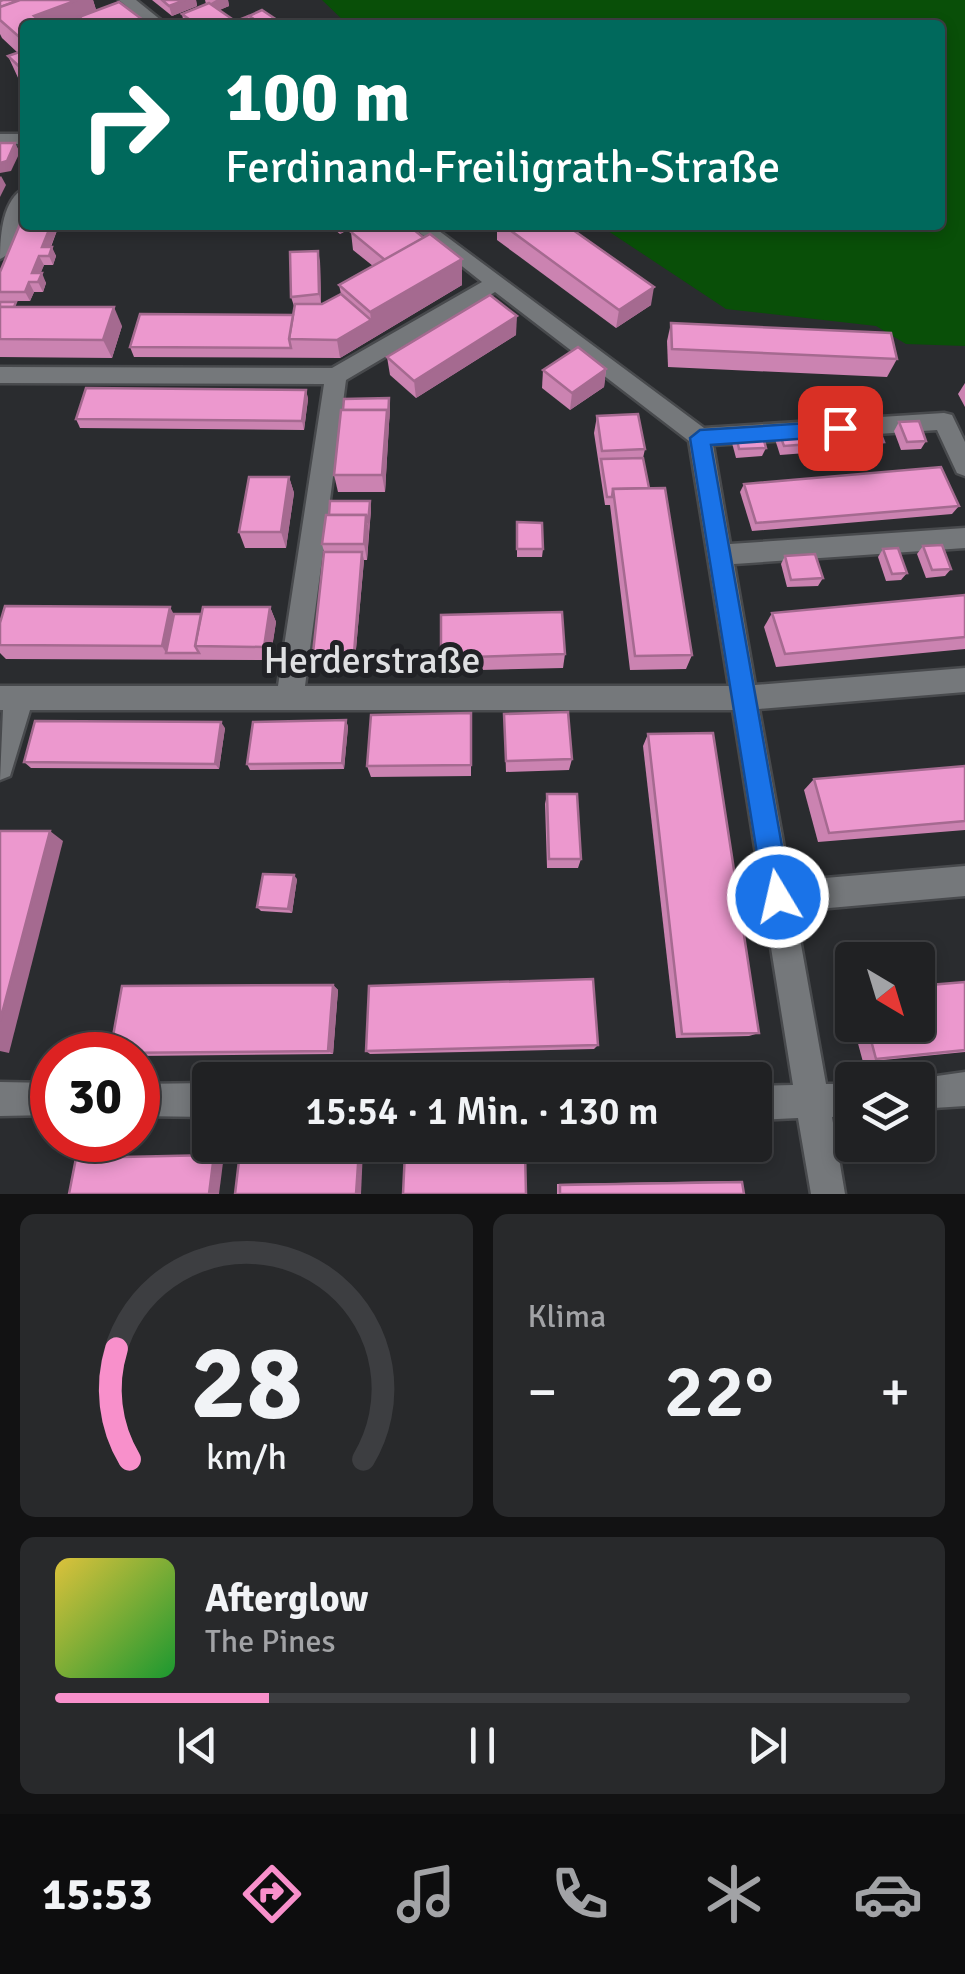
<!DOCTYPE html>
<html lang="de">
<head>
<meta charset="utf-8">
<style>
	:root { --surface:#202123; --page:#28292b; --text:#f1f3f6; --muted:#a2a3a6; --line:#3d3e41; --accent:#f890cb }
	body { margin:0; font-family:Signika,sans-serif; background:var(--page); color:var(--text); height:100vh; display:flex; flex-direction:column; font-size:38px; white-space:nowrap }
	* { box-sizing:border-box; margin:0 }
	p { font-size:32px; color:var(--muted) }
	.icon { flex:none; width:55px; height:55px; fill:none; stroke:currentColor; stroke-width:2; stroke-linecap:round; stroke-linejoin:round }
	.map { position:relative; height:1194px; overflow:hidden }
	.side { display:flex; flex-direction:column; gap:20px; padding:20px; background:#121213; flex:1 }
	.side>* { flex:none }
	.hud { position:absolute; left:20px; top:20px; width:925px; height:210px; border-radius:10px; box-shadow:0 5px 15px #0003,0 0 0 2px var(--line); background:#00695c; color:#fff; overflow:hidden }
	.needle { width:65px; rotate:142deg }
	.fabs { position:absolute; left:835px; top:942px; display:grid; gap:20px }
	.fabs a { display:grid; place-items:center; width:100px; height:100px; border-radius:10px; background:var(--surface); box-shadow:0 5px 15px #0003,0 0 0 2px var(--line); font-size:50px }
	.speed { position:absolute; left:30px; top:1032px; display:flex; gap:20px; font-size:50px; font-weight:700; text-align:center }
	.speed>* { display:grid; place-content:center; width:130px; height:130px; border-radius:50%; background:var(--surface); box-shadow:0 5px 15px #0003,0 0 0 2px var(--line); line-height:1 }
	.speed .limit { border:15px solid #d22; background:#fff; color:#111 }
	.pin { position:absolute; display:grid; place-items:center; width:85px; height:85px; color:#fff; margin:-42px; border-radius:20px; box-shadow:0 5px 15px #0006 }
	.me { position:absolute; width:110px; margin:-55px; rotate:351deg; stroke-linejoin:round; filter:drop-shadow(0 0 8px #0008) }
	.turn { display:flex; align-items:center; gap:35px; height:210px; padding:0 40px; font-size:45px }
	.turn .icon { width:130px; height:130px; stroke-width:2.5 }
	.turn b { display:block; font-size:70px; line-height:85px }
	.big { font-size:75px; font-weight:600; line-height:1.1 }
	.side .tile { flex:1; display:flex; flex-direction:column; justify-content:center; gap:15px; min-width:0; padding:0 35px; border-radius:15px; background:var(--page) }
	.side .dial { align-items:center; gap:0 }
	.dial svg { height:260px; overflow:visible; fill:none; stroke:var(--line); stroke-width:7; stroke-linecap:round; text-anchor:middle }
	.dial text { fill:var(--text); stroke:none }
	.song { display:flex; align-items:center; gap:30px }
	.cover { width:120px; height:120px; border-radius:15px; background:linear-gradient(135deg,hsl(50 70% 55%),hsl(130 70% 35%)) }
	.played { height:10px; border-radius:5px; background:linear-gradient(90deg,var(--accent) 25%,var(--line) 25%) }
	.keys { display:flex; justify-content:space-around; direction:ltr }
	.heat { display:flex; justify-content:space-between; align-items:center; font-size:55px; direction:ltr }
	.side .tiles { flex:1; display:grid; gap:20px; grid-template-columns:1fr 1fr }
	.tile:last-child { grid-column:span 2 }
	.trip { position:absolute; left:192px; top:1062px; width:580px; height:100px; border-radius:10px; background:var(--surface); box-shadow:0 5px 15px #0003,0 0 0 2px var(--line); font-weight:600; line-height:100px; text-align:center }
	.tab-bar { display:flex; height:160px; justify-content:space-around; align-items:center; background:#0d0d0e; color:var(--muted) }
	.tab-bar .icon { width:70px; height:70px }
	.tab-bar .active { color:var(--accent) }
	.tab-bar b { font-size:45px; color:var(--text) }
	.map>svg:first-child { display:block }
	.green { fill:#094f08 }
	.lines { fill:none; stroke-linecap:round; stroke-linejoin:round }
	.minor-casing { stroke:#484a4d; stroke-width:5 }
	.minor { fill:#75787b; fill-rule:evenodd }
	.wall { fill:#cb83b1 }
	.shaded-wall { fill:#a56a90 }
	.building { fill:#ec98ce; stroke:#a56a90; stroke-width:2.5 }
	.route { fill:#1a73e8; stroke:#114b97; stroke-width:2.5 }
	.labels { text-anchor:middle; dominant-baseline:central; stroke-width:10; stroke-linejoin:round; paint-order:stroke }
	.street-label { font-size:38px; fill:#dfe0e2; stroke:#212226 }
</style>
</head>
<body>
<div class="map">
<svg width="965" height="1194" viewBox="0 0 965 1194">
	<rect width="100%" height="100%" fill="#2a2c2f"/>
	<polygon class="green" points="322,0 965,0 965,346 906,344 876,326 726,309 599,225 940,225 940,25 348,25"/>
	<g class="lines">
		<g class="minor-casing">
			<g id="minor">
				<polygon points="119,0 136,0 167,25 149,25"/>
				<rect x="0" y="134" width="25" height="10"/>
				<path d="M25,188C25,210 22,250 0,259C0,237 2,199 25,188Z"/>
				<path d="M410,225H431L704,428L944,413L952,415L965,442V476L957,473L937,430L713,445L730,544L965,528V548L734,564L755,685L965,668V692L759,709L790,881L965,866V896L795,911L826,1084H852V1116L832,1117L845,1194H811L798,1118L755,1120V1086L793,1085L733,710H30L10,776L0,780L3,710H0V686H278L324,384L0,383V367L332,368L482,282ZM495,292L689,441L729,686H305L346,380Z"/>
				<polygon points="965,1072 965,1106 918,1109 918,1080 909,1080"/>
				<polygon points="0,1082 52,1083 52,1115 0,1116"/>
				<polygon points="210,1083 210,1117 138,1116 138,1084"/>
			</g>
		</g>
		<use href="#minor" class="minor"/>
	</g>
	<g class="wall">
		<polygon points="93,0 96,10 147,25 25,25 25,93 8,56 18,53 2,38 0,34 0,1"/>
		<polygon points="152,0 196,0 197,6 172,16"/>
		<polygon points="205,0 228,0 229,6 219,10 235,21 275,25 184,24 182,14 206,4"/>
		<polygon points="59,225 51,247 56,256 53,265 44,265 40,273 46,283 43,292 34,292 30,301 0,301 0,272"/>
		<polygon points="329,225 357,225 340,234"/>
		<polygon points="497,225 566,225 651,305 616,328 497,240"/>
		<polygon points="351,232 424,238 462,259 462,285 340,358 134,357 130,347 293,315 295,306 294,306 291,297 320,261 321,304 341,294 339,285 373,266 353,250"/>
		<polygon points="0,302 19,307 122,326 112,358 0,357"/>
		<polygon points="671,323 897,359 887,377 668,367 667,341"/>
		<polygon points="516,335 416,398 390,375 387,357"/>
		<polygon points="606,369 604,387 570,410 542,388 543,370"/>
		<polygon points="965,383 965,407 958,394"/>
		<polygon points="306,390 308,399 304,430 80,428 76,419"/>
		<polygon points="389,398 390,407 385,492 338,492 334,475"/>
		<polygon points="597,416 645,449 643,458 649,488 692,655 686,669 630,670 610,505 605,505 594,433"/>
		<polygon points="858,422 884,442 879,450 861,451 853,431"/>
		<polygon points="899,422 926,441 921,449 901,450 894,431"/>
		<polygon points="822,424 853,444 849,453 825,454 818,433"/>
		<polygon points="777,427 810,444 806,453 780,455 774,436"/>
		<polygon points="735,431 766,448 762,456 736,458 731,439"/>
		<polygon points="289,477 294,493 286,548 245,548 239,532"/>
		<polygon points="744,484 959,506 952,514 752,531 740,492"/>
		<polygon points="370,501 371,510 367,560 364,560 355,660 315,660 313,653 324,552 322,544"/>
		<polygon points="517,522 543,549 542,557 517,557"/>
		<polygon points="923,546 951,569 945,576 926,578 917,554"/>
		<polygon points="883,549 907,573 901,580 886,581 878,557"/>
		<polygon points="785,556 823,578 818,586 787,587 781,564"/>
		<polygon points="965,595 965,649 776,667 764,627 772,613"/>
		<polygon points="270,607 276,622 270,660 6,659 0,653 0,623 201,614"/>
		<polygon points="565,654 563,668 442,671 441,658"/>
		<polygon points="471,713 471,776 371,777 367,766"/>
		<polygon points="504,714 572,759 569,770 506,772"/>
		<polygon points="346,720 348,727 344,769 250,770 247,764"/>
		<polygon points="225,728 219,769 31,768 24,762"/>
		<polygon points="648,734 759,1033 749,1036 676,1038 643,746"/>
		<polygon points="965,766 965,830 818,842 804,790 814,779"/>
		<polygon points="547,794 581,859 578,868 547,868 545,804"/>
		<polygon points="297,879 292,913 261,911 257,907"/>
		<polygon points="965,982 965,1052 863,1062 853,1025 918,1025"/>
		<polygon points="333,985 338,990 333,1054 138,1056 120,1055 110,1053"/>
		<polygon points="852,994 852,1023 846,997"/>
		<polygon points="598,1045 594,1049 370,1054 366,1051"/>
		<polygon points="733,1181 742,1182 744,1194 557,1194 557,1184"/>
	</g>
	<g class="shaded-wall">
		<polygon points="29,0 93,0 100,22 79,17 82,25 38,25"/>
		<polygon points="185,0 196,0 197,6 172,16 169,6"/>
		<polygon points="216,0 228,0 229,6 213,13 211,3"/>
		<polygon points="274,18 275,25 260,25"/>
		<polygon points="15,143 20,152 11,171 0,173 0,163"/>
		<polygon points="1,176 6,185 0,197 0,177"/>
		<polygon points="51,225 59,225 47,256 42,247"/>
		<polygon points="339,225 357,225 340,234"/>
		<polygon points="52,247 56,256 53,265 49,256"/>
		<polygon points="318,251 320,261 321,304 319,294"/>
		<polygon points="39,256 44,265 37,283 32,273"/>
		<polygon points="462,259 462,285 340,358 337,340 371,320 370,312"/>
		<polygon points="42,273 46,283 43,292 38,282"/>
		<polygon points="29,282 34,292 30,301 25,292"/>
		<polygon points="654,287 651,305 616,328 619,310"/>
		<polygon points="114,307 122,326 112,358 103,340"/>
		<polygon points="517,316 516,335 416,398 414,381"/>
		<polygon points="606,369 604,387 570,410 572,393"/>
		<polygon points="306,390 308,399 304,430 302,421"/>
		<polygon points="389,398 390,407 385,492 382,475 387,410"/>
		<polygon points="289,477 294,493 286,548 281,532"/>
		<polygon points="370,501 371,510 369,531 368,523"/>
		<polygon points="366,515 369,531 367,560 364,544"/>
		<polygon points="362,552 364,560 355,660 354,653"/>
		<polygon points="170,607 178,622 166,653 162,646"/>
		<polygon points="270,607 276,622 270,660 264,647"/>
		<polygon points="346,720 348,727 344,769 342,763"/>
		<polygon points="221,722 225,728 219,769 215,764"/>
		<polygon points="50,831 63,841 9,1053 0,1051 0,1021"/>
		<polygon points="294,875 297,879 292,913 288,909"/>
		<polygon points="333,985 338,990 333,1054 328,1051"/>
		<polygon points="359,1150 363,1150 361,1194 356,1194"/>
		<polygon points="214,1155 224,1155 219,1194 209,1194"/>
	</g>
	<g class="building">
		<polygon points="3,0 20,0 0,7 0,1"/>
		<polygon points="20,0 77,0 34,16 45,25 25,25 25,42 0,20 0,7"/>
		<polygon points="162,0 185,0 169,6"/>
		<polygon points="119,2 147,23 143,25 89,25 79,17"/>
		<polygon points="209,3 235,21 226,25 197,25 182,14"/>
		<polygon points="262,10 274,18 261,24 249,16"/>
		<polygon points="249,16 263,25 226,25"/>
		<polygon points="25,50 25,72 8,56"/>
		<polygon points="0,143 15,143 7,161 0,163"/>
		<polygon points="25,212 25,225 51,225 42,247 52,247 49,256 39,256 32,273 42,273 38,282 29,282 25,292 0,292 0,272"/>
		<polygon points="363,225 408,225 424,238 385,260 351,232"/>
		<polygon points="503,225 566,225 654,287 619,310"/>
		<polygon points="430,234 462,259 370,312 339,285"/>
		<polygon points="318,251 319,294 291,297 290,252"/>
		<polygon points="341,294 371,320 337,340 289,339 295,304 322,304"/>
		<polygon points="490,295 517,316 414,381 387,357"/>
		<polygon points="0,302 16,302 14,307 0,307"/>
		<polygon points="0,307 114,307 103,340 0,339"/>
		<polygon points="140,314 293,315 289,339 291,348 130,347"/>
		<polygon points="671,323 891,333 897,359 672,349"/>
		<polygon points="578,347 606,369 572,393 543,370"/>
		<polygon points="86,388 306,390 302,421 76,419"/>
		<polygon points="389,398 388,419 387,410 343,410 344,399"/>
		<polygon points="341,410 387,410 382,475 334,475"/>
		<polygon points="638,414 645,449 602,451 597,416"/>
		<polygon points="876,421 884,442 865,443 858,422"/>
		<polygon points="919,421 926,441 907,442 899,422"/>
		<polygon points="846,423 853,444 829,445 822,424"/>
		<polygon points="804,425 810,444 784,446 777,427"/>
		<polygon points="761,429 766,448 739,449 735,431"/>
		<polygon points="643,458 649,488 613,489 612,497 607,497 601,459"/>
		<polygon points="941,467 959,506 756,523 744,484"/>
		<polygon points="249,477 289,477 281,532 239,532"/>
		<polygon points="665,488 692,655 635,656 613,489"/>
		<polygon points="330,501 370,501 368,523 366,515 329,515"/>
		<polygon points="326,515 366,515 364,544 322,544"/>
		<polygon points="517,522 542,523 543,549 517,549"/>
		<polygon points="942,545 951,569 932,570 923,546"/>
		<polygon points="898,548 907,573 892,574 883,549"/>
		<polygon points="324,552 362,552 354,653 313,653"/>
		<polygon points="815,554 823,578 791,580 785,556"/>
		<polygon points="965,595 965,637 785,654 772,613"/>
		<polygon points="5,606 170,607 162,646 0,645 0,623"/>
		<polygon points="203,607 270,607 264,647 195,646"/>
		<polygon points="562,612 565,654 441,658 441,615"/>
		<polygon points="174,614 201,614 195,646 199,653 166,653"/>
		<polygon points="568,712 572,759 506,761 504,714"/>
		<polygon points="471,713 471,765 367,766 371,715"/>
		<polygon points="346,720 342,763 247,764 253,722"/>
		<polygon points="35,721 221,722 215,764 24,762"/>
		<polygon points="713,733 759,1033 682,1034 648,734"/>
		<polygon points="965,766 965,821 829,833 814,779"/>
		<polygon points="547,794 577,794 581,859 549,859"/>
		<polygon points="0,831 50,831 0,1021"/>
		<polygon points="263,874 294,875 288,909 257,907"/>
		<polygon points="593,979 598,1045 366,1051 369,986"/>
		<polygon points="965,982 965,1050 876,1059 867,1025 918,1025 918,986"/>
		<polygon points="333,985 328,1051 110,1053 122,986"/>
		<polygon points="359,1150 356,1194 235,1194 240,1152"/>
		<polygon points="525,1151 526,1194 403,1194 405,1152"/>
		<polygon points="214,1155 209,1194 69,1194 76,1158"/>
		<polygon points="742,1182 744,1194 560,1194 560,1185"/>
	</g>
	<polygon class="route" points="840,421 850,428 840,436 711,445 791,897 787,907 778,911 768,907 764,897 690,438 700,430"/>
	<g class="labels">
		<g class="street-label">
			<text x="372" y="660">Herderstraße</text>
		</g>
	</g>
</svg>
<div class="fabs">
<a><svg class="needle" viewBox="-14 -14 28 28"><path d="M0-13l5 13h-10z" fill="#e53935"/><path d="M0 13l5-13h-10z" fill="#a2a3a6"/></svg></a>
<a><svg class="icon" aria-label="layers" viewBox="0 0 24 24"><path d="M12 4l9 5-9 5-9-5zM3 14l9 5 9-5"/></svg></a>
</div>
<div class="speed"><div class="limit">30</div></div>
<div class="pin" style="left:840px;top:428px;background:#d93025"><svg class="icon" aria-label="arrive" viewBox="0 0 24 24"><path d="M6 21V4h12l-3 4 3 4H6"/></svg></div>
<svg class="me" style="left:778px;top:897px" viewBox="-20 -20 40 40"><circle r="17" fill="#1a73e8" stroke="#fff" stroke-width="3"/><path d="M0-11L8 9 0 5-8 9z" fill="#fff"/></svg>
<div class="trip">15:54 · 1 Min. · 130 m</div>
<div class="hud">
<div class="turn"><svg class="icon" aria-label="right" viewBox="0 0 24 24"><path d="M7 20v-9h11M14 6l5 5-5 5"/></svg><div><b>100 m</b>Ferdinand-Freiligrath-Straße</div></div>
</div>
</div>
<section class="side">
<div class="tiles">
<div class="tile dial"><svg viewBox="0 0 100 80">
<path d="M14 69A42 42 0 1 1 86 69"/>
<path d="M14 69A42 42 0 0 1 10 35" stroke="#f890cb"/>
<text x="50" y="56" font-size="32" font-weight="700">28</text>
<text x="50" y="72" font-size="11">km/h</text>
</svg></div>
<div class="tile"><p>Klima</p>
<div class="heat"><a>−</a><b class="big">22°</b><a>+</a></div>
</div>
<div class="tile">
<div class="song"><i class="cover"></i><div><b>Afterglow</b><p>The Pines</p></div></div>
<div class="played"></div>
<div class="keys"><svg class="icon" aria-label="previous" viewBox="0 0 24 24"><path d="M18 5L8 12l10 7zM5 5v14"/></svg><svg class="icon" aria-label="pause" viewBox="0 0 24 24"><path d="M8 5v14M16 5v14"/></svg><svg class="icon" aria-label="next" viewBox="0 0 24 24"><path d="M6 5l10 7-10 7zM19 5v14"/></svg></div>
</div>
</div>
</section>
<nav class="tab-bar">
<b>15:53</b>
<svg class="icon active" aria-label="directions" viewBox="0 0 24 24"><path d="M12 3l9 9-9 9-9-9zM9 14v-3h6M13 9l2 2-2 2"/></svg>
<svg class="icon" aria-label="music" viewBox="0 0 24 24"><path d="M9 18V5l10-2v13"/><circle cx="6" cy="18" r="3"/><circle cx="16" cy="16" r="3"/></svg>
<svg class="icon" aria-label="phone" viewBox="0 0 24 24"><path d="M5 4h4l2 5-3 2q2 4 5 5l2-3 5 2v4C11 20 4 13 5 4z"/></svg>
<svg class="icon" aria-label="climate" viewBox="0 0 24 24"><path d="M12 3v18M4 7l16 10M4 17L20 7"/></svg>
<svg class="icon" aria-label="car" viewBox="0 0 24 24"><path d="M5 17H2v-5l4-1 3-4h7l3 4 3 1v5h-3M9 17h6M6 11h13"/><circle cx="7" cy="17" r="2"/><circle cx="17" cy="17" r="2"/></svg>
</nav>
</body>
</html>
